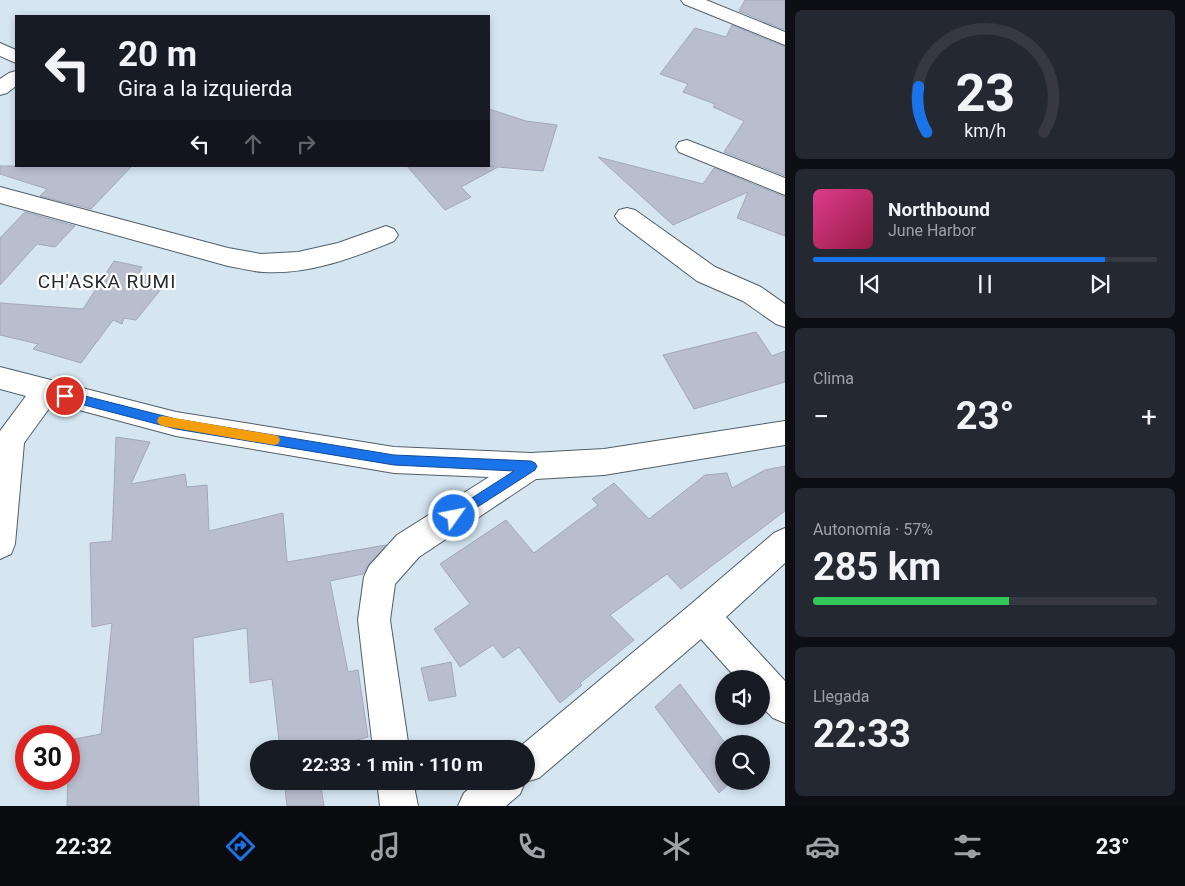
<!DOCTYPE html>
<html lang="es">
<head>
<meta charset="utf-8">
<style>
	:root { --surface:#171b24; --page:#242831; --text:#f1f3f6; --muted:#9ea1a6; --line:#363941; --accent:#1a73e8 }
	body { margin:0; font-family:Roboto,sans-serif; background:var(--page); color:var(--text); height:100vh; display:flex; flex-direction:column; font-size:19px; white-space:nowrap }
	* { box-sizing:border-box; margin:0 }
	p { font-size:16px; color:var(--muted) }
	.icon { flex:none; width:28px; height:28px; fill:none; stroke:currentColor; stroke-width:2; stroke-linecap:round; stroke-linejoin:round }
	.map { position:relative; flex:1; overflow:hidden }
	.details { display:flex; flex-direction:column; gap:10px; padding:10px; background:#0d0f14; width:400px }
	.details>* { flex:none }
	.hud { position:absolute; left:15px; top:15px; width:475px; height:152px; border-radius:0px; box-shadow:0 2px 8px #0003; background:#171b24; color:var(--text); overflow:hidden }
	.fabs { position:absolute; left:715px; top:670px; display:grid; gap:10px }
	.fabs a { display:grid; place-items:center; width:55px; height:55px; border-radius:50%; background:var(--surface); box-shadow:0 2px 8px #0003; font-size:25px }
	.speed { position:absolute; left:15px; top:725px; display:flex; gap:10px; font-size:25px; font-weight:700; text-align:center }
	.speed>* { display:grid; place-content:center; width:65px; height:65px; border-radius:50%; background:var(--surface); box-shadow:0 2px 8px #0003; line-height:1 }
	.speed .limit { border:8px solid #d22; background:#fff; color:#111 }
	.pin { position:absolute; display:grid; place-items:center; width:42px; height:42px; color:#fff; margin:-21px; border:2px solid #fff; border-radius:50%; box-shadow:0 1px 5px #0007 }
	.me { position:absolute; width:55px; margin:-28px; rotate:57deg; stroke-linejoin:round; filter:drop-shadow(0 0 4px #0008) }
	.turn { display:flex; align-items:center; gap:18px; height:105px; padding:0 20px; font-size:22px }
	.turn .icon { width:65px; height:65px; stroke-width:2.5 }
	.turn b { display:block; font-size:35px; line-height:42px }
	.lanes { display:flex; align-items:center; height:48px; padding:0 20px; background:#0003; justify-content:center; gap:25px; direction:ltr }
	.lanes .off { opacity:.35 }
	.big { font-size:38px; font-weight:700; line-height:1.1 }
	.details .card { flex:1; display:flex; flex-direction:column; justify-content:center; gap:8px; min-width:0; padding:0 18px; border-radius:8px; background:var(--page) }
	.details .dial { align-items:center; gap:0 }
	.dial svg { height:130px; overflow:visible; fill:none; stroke:var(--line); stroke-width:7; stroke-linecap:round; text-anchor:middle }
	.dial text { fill:var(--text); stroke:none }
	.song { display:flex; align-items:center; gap:15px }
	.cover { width:60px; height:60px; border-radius:8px; background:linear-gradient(135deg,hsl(330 70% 55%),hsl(340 70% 35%)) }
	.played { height:5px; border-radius:2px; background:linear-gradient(90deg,var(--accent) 85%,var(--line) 85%) }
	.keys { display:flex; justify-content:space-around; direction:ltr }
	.heat { display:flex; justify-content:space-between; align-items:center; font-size:28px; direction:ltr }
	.charge { height:8px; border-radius:4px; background:linear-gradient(90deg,#34c759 57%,var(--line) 0) }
	.trip { position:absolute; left:250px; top:740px; width:285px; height:50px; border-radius:25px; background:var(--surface); box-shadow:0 2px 8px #0003; font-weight:700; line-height:50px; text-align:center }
	.tab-bar { display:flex; height:80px; justify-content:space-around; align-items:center; background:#090b0e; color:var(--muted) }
	.tab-bar .icon { width:35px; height:35px }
	.tab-bar .on { color:var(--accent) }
	.tab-bar b { font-size:22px; color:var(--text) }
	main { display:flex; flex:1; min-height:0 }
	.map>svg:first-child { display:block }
	.building { fill:#b9becf; stroke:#a3a8b8 }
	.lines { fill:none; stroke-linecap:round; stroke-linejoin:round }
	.minor-casing { stroke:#4f5e67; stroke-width:2 }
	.minor { fill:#fff; fill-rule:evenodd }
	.route { fill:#1a73e8; stroke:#114b97 }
	.slow { fill:#f59e0b }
	.labels { text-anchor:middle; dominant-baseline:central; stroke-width:4.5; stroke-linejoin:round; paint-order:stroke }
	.neighbourhood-label { font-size:19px; letter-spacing:1px; fill:#242a2f; stroke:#fff }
</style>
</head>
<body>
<main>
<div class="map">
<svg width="785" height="806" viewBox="0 0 785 806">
	<rect width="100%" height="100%" fill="#d5e6f1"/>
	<g class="building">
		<polygon points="745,0 785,0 785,30 739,11"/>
		<polygon points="732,25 785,47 785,176 724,152 744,121 713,107 715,104 683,92 688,84 660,74 695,28 726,37"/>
		<polygon points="489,109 526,121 557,125 543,171 498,167 461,187 471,197 445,210 407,166 494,166 489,166"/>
		<polygon points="598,157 703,184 714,168 785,197 785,236 737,218 748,192 673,225"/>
		<polygon points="0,166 132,166 91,209 40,196 47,189 0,174"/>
		<polygon points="25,212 75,226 55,247 37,244 0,285 0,238"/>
		<polygon points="114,261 142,267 139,273 166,283 136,320 124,318 122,324 113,320 81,363 33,349 38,344 0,335 0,303 83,309"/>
		<polygon points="756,332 772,356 785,351 785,382 694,409 663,355"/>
		<polygon points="116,437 150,442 131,484 185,474 187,487 207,485 209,531 283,513 287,562 386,545 368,565 363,574 330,581 348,672 358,670 368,737 326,749 280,749 272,679 250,683 247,628 193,638 199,806 67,806 69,740 101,734 112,623 92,627 90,543 112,541"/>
		<polygon points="785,466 785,511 681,589 667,574 610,615 634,640 580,683 582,685 560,703 519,647 503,658 493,645 460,667 434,629 470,604 440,564 506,520 534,553 598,505 592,499 614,483 649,519 705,475 727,473 732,488 765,470"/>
		<polygon points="451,662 456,696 429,701 421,668"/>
		<polygon points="680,684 726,744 724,744 724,781 732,781 719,793 655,707"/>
		<polygon points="284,781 320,781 324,806 287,806"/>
	</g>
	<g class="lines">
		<g class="minor-casing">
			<g id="minor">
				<polygon points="681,0 706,0 785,32 785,45 684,4"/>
				<polygon points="0,43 16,50 16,63 0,56"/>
				<polygon points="16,71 16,86 7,93 0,95 0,79 9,73"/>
				<polygon points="687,140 785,178 785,195 679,152 676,147 679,142"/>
				<path d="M0,187L228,248L261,254L298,252L338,243L386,226L394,229L398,235L394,241C353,258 308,275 263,272C251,271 239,268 228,266L0,203Z"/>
				<polygon points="627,208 635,210 715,267 761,287 785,304 785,327 776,324 743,301 697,281 619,222 615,216 619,210"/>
				<polygon points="0,367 176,412 394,447 531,453 604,449 785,421 785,445 604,475 536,479 419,557 395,584 390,620 409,749 373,749 358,620 364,577 369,566 397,535 489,477 394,473 176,436 53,403 24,443 15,544 11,554 0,559 0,431 26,396 0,389"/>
				<polygon points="785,528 785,563 726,617 785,681 785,723 773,718 761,706 761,679 737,679 701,639 539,778 525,782 520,794 506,806 458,806 464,793 478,781 526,781 526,749 517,749 691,604 774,533"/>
				<polygon points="377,781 413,781 418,806 380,806"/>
			</g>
		</g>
		<use href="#minor" class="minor"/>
	</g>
	<polygon class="route" points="65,391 176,419 394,455 531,461 535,463 537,466 535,470 454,522 450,520 448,516 450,512 514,471 394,465 176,429 61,399 59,396 61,393"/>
	<polygon class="slow" points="163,416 274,435 278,436 280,440 278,444 274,445 163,426 159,424 157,421 159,417"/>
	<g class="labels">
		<g class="neighbourhood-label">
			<text x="107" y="281">CH'ASKA RUMI</text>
		</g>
	</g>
</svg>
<div class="fabs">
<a><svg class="icon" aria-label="sound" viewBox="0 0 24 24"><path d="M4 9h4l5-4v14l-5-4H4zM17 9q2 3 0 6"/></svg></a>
<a><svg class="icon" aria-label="search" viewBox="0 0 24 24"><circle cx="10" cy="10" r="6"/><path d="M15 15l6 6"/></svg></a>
</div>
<div class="speed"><div class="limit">30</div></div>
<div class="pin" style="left:65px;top:396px;background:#d93025"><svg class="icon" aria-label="arrive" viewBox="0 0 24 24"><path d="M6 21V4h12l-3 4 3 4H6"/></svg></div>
<svg class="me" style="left:454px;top:516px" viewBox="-20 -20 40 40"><circle r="17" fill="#1a73e8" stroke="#fff" stroke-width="3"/><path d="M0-11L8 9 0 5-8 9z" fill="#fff"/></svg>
<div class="trip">22:33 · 1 min · 110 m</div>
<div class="hud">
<div class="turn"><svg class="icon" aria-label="left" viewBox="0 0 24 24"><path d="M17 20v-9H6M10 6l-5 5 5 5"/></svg><div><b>20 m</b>Gira a la izquierda</div></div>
<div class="lanes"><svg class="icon" aria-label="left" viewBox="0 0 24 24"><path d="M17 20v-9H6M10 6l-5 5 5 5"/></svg><svg class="icon off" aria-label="ahead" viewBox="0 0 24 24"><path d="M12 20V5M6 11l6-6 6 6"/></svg><svg class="icon off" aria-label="right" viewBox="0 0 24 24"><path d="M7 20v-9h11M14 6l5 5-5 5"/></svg></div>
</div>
</div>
<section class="details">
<div class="card dial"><svg viewBox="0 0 100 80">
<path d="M14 69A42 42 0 1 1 86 69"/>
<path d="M14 69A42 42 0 0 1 9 41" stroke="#1a73e8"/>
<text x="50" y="56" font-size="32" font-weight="700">23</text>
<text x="50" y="72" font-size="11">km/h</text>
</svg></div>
<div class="card">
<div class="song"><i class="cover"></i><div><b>Northbound</b><p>June Harbor</p></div></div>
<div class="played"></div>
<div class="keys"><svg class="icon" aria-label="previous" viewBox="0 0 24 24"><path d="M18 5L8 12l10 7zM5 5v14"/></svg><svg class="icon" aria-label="pause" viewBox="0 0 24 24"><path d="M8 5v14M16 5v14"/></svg><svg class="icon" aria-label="next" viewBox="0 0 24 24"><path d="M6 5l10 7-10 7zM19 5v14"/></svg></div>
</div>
<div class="card"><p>Clima</p>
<div class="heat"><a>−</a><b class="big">23°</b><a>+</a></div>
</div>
<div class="card"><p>Autonomía · 57%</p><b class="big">285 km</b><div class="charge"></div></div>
<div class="card"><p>Llegada</p><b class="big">22:33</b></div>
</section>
</main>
<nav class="tab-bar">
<b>22:32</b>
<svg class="icon on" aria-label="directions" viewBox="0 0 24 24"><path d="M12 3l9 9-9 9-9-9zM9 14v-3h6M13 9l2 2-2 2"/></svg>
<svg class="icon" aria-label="music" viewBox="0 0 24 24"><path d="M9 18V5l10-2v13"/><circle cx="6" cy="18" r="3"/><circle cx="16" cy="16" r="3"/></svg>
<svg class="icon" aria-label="phone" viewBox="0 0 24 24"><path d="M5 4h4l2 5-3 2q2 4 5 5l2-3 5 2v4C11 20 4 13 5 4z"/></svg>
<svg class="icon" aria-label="climate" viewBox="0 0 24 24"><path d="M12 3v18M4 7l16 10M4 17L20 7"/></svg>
<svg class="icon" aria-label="car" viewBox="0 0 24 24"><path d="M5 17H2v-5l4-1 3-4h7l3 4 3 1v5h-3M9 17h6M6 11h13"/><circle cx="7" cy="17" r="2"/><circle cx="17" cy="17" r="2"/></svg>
<svg class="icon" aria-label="filters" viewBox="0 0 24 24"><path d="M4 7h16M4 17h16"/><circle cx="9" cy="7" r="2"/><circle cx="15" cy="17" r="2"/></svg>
<b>23°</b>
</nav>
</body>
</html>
